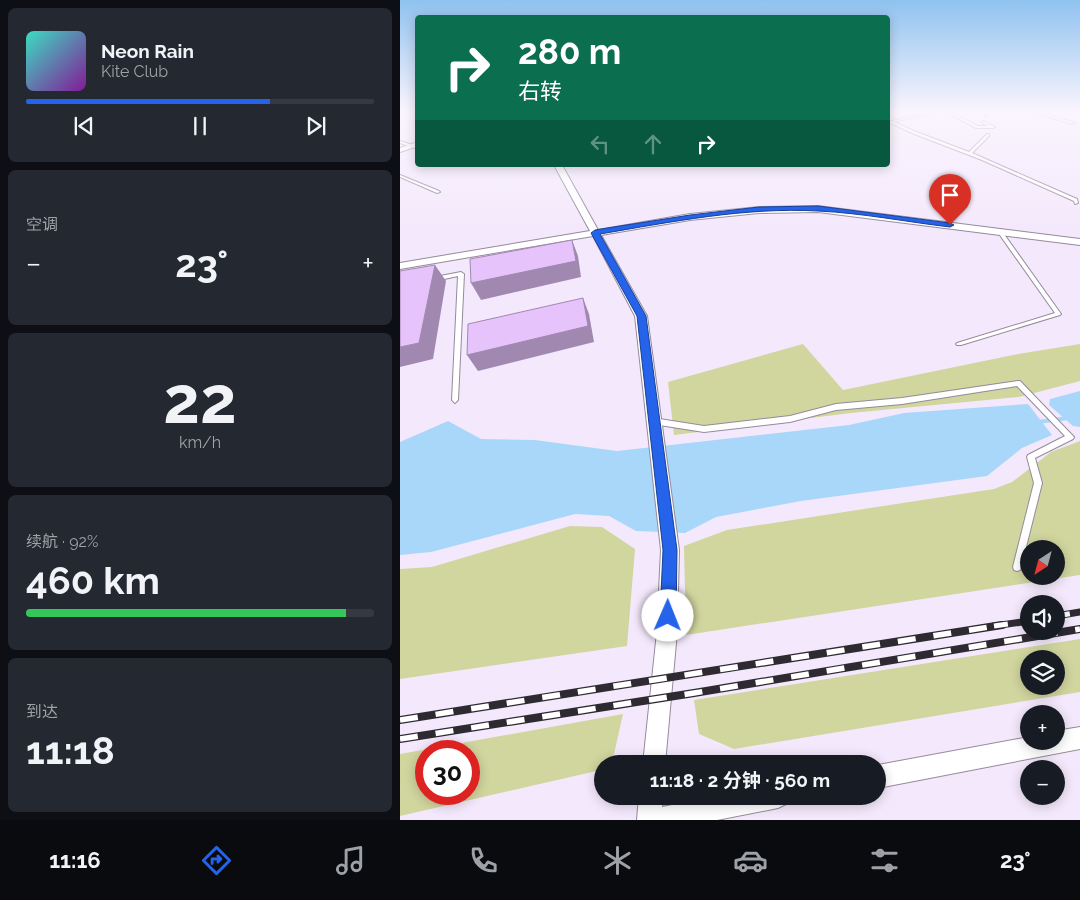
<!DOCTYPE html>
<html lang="zh">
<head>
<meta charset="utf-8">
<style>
	:root { --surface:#171b24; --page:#242831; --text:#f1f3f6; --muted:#9ea1a6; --line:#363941; --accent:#2563eb }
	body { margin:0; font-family:Raleway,"Noto Sans SC",sans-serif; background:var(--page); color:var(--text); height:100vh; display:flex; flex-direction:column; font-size:19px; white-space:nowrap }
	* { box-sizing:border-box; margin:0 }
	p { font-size:16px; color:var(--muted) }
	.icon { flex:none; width:28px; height:28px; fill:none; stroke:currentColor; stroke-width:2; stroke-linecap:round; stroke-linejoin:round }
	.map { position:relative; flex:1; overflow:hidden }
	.panel { display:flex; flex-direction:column; gap:8px; padding:8px; background:#0d0f14; width:400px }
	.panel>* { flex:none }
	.hud { position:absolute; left:15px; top:15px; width:475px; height:152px; border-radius:5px; box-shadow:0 2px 12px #0003; background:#0b6e4f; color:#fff; overflow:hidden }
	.needle { width:32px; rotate:216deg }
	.fabs { position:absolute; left:620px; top:540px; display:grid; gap:10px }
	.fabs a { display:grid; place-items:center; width:45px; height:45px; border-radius:50%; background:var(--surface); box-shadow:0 2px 12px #0003; font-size:25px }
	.speed { position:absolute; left:15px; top:740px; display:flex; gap:10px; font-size:25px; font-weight:700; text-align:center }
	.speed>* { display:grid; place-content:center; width:65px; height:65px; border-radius:50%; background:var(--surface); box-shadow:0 2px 12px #0003; line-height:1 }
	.speed .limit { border:8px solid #d22; background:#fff; color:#111 }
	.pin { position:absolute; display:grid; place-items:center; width:42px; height:42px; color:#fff; margin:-51px -21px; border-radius:50% 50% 50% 0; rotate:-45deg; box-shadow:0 0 5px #0007 }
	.pin .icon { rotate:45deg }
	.me { position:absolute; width:55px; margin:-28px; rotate:1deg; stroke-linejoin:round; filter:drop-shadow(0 0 4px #0008) }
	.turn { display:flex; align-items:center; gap:18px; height:105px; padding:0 20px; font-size:22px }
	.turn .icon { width:65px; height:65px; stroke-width:2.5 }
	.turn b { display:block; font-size:35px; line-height:42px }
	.lanes { display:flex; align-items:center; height:48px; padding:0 20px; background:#0003; justify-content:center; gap:25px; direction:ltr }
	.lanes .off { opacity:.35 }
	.big { font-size:38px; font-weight:700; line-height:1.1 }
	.panel .widget { flex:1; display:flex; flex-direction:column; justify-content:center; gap:8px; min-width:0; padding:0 18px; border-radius:8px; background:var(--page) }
	.panel .dial { align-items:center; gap:0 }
	.dial b { font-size:65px; line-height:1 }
	.song { display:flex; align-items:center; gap:15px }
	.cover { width:60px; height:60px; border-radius:8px; background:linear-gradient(135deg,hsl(170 70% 55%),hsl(290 70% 35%)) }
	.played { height:5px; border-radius:2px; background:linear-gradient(90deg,var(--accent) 70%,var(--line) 70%) }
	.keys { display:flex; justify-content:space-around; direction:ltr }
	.heat { display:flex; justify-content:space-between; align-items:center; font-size:28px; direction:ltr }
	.charge { height:8px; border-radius:4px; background:linear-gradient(90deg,#34c759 92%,var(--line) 0) }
	.trip { position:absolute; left:194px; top:755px; width:292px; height:50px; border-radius:25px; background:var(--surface); box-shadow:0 2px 12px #0003; font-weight:700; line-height:50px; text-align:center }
	.dock { display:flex; height:80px; justify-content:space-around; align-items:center; background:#090b0e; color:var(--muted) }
	.dock .icon { width:35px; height:35px }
	.dock .current { color:var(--accent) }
	.dock b { font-size:22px; color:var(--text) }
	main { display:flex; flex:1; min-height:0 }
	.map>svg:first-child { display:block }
	.green { fill:#d1d59e; fill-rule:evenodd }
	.water { fill:#a9d7f9 }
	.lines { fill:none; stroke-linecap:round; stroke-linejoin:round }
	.stream { stroke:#a9d7f9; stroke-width:4 }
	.lane-casing { stroke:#958a9b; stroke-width:2 }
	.street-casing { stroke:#958a9b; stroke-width:2 }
	.lane { fill:#fff; fill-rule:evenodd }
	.street { fill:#fff; fill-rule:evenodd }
	.rail-far1-casing { stroke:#2f2a32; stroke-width:7 }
	.rail-casing { stroke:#2f2a32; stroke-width:8 }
	.rail-far1 { stroke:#fff; stroke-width:5; stroke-dasharray:14; stroke-linecap:butt }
	.rail { stroke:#fff; stroke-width:5.5; stroke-dasharray:18; stroke-linecap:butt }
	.shaded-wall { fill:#a188b0 }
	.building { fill:#e6c3fb; stroke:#a188b0 }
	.route { fill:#2563eb; stroke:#184099 }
</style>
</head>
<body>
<main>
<section class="panel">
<div class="widget">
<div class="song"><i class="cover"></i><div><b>Neon Rain</b><p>Kite Club</p></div></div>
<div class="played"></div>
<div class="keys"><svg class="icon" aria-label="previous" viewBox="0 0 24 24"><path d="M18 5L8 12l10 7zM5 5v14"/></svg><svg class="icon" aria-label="pause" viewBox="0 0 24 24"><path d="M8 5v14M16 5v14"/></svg><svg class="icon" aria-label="next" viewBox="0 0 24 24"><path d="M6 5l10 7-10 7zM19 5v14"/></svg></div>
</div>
<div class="widget"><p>空调</p>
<div class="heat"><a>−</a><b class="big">23°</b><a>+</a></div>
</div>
<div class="widget dial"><b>22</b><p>km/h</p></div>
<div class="widget"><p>续航 · 92%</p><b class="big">460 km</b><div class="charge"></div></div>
<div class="widget"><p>到达</p><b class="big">11:18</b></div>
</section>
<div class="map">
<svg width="680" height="820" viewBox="0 0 680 820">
	<rect width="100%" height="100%" fill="#f4e9fc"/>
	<g class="green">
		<polygon points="403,344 443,390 618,354 680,344 680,381 619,397 451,413 274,435 268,382"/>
		<path d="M680,441V575L286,635L284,546L327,530L594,489L612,482L651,452ZM629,549H656V576H629Z"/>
		<polygon points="170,526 202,527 235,549 227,646 0,679 0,569 32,567"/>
		<path d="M680,639V692L334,749L299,734L294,700ZM629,659H656V686H629Z"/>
		<path d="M223,714L214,754L206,764H202L201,770L0,816V754ZM69,751V794H26V751Z"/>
	</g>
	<g class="water">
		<polygon points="680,391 680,427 673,426 649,405 650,399"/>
		<polygon points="628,404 652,435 622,448 587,476 401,501 316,517 285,533 236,531 209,516 175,514 31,552 0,555 0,442 48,421 81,439 135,440 217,451 449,425 504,413"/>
	</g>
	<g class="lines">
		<polyline class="stream" points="638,422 668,418"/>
		<g class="lane-casing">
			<g id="lane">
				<polygon points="530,112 537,112 494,122 514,131 569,152 587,134 589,134 589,136 572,153 677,199 678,203 675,204 674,201 582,160 512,133 488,122"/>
				<polygon points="546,112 550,112 578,126 589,126 582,123 583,121 595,127 593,128 576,128"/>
				<polygon points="587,112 590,112 587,117 585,116"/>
				<polygon points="633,112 639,112 675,123 672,124"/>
				<polygon points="0,141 18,147 18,149 0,143"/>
				<polygon points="0,175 39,191 40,192 37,193 0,177"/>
				<polygon points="597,230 601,230 661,314 660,315 561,345 557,345 556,344 557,343 655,313 597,231"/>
				<polygon points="61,272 64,274 58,400 55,403 52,400 58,276 35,281 32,279 35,277"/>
				<polygon points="618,381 620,381 674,437 673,439 635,458 642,483 621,567 620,570 617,571 614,570 613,567 634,483 627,457 628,455 665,436 617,386 502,404 436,410 390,422 304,432 253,424 251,423 249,421 251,419 253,418 304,426 390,416 436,404 502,398"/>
			</g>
		</g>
		<g class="street-casing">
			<g id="street">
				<polygon points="18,142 18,146 0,152 0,148"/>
				<polygon points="154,165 162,165 198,230 290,214 359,207 418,206 680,239 680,245 418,212 359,213 290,220 201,235 247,316 279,550 277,632 265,764 243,764 257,632 261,550 235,316 193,236 0,269 0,263 190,231"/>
				<polygon points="680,727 680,749 478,788 478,765 629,737 629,741 656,741 656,731"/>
				<polygon points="239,796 263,796 262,807 316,796 390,796 386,804 378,808 317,820 237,820"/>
			</g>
		</g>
		<use href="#lane" class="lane"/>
		<use href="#street" class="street"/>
		<g class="rail-far1-casing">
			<g id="rail-far1">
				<polyline points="656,616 680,612"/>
				<polyline points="594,626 629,621"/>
			</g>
		</g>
		<g class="rail-casing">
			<g id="rail">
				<polyline points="0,720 602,625"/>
				<polyline points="0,739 294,693 680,629"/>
			</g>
		</g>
		<use href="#rail-far1" class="rail-far1"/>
		<use href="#rail" class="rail"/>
	</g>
	<g class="shaded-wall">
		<polygon points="172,240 178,256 181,277 81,300 71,283"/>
		<polygon points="35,265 46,281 33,359 0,367 0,347"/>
		<polygon points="183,298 189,314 194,342 78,371 67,355"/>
	</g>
	<g class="building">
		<polygon points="172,240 176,261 71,283 70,259"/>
		<polygon points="35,265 19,343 0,347 0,271"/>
		<polygon points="183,298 188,326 67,355 68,324"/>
	</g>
	<linearGradient id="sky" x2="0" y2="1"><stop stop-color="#8fc2ef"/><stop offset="0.49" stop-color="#faf5fe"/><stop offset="1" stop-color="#faf5fe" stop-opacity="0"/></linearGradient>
	<rect width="680" height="227" fill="url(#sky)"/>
	<path class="route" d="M418,206L550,223L554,225L550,227C507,222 462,213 418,211C345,207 271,222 200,234L246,316L277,550L276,616L274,621L268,623L262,621L260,616L263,550L237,316L191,233L195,230L290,215L359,207Z"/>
</svg>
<div class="fabs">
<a><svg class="needle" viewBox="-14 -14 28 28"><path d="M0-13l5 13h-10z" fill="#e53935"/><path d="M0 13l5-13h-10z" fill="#9ea1a6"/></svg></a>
<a><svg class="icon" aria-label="sound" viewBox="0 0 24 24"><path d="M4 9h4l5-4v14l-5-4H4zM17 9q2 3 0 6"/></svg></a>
<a><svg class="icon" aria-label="layers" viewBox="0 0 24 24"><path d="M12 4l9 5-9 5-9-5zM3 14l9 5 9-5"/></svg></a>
<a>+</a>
<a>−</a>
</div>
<div class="speed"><div class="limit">30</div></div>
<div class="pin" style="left:550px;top:225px;background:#d93025"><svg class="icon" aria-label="arrive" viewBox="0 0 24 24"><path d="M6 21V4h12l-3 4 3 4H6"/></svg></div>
<svg class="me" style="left:268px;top:616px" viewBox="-20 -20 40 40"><circle r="19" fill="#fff"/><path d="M0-13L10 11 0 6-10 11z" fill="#2563eb"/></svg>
<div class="trip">11:18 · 2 分钟 · 560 m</div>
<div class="hud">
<div class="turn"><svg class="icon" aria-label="right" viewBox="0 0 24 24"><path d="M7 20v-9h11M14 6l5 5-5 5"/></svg><div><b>280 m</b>右转</div></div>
<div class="lanes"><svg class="icon off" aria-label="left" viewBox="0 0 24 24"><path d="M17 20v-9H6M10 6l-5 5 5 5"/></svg><svg class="icon off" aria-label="ahead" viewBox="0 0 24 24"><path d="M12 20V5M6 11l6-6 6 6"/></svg><svg class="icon" aria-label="right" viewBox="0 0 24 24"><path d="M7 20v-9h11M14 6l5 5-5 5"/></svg></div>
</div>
</div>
</main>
<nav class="dock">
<b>11:16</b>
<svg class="icon current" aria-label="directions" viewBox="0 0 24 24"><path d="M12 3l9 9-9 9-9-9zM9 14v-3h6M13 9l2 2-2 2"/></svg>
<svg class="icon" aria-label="music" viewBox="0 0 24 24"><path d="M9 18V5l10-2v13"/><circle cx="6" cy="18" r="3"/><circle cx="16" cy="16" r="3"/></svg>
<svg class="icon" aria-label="phone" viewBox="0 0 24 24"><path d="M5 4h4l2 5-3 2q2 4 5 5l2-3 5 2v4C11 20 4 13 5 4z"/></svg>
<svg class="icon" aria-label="climate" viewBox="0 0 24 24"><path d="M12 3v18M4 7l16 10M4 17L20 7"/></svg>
<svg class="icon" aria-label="car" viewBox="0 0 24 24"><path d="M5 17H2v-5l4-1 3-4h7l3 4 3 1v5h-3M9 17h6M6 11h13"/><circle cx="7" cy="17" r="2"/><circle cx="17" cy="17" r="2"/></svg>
<svg class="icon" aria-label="filters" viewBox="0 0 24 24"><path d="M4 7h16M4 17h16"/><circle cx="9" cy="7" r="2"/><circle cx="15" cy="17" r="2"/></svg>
<b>23°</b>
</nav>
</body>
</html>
